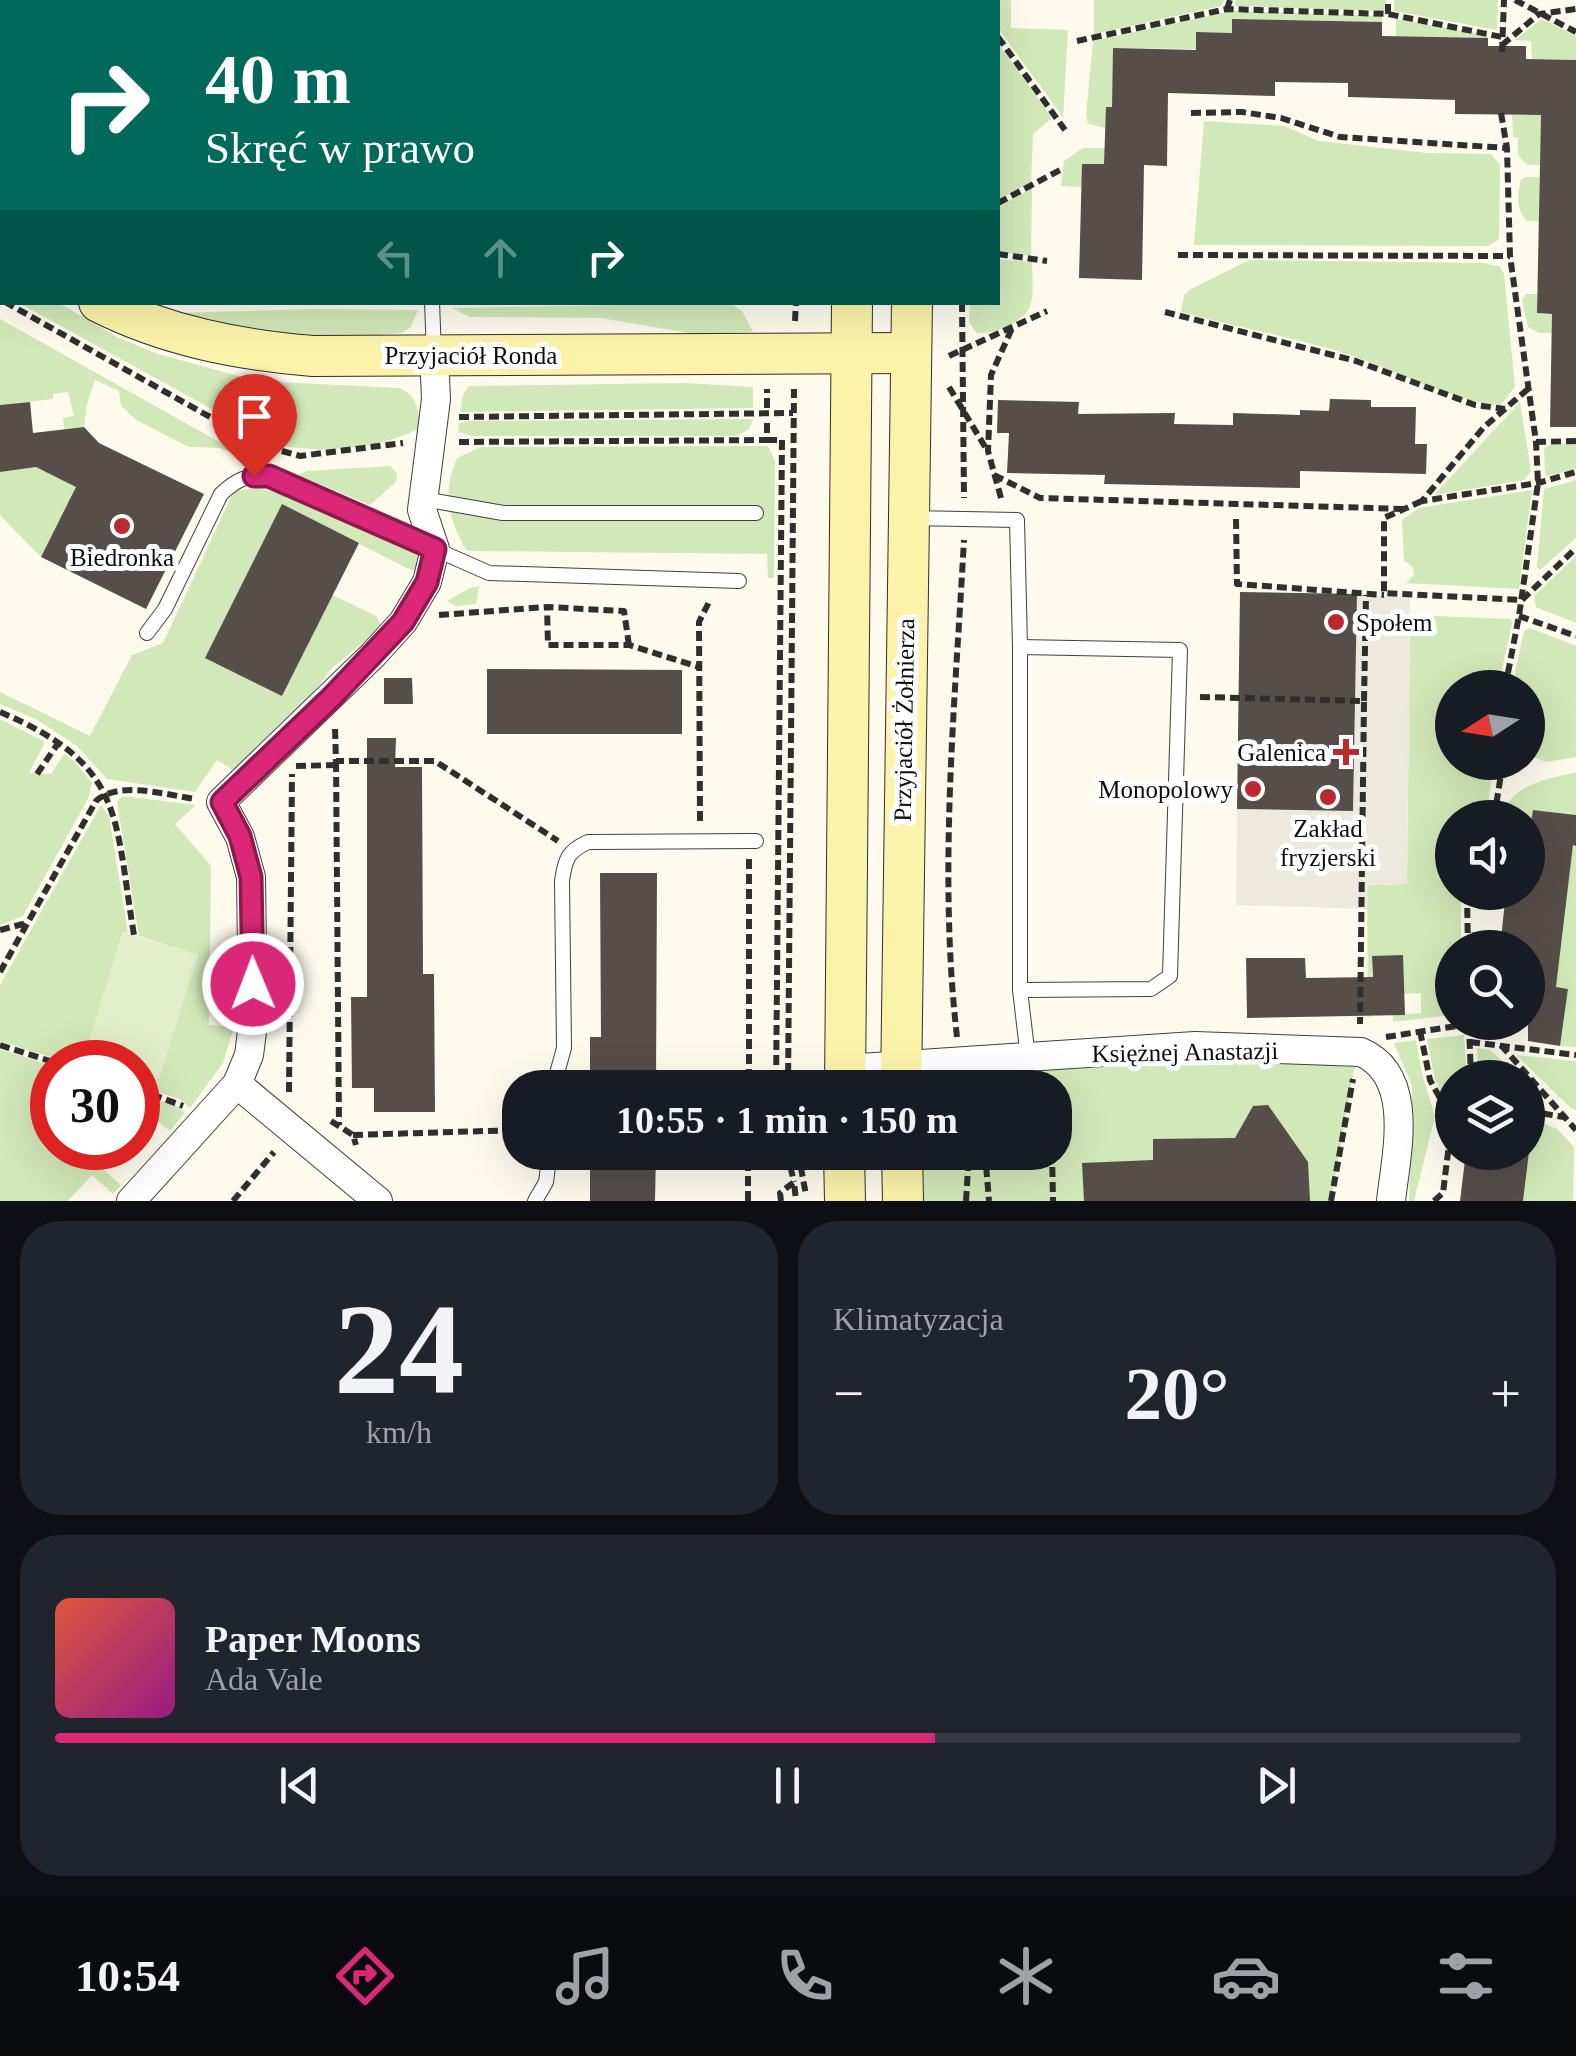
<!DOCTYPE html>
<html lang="pl">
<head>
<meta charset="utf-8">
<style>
	:root { --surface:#171b24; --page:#20242c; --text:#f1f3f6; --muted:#9ea1a6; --line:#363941; --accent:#db2777 }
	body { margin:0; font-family:Georgia,serif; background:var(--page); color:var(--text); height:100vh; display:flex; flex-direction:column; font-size:38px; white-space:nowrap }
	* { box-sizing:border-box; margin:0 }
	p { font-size:32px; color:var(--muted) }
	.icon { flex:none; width:55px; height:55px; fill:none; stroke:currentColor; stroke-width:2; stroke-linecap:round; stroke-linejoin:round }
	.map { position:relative; height:1201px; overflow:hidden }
	.side { display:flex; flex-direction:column; gap:20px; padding:20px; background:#0d0f14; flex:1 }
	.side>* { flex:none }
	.hud { position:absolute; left:0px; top:0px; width:1000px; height:305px; box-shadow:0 10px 40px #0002; background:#00695c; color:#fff; overflow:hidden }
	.needle { width:65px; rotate:258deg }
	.controls { position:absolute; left:1435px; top:670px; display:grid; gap:20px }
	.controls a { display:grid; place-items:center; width:110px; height:110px; border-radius:50%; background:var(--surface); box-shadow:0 10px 40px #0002; font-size:50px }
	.speed { position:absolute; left:30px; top:1040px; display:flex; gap:20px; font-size:50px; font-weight:700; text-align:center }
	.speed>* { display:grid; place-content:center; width:130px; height:130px; border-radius:50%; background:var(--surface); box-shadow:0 10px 40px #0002; line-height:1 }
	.speed .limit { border:15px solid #d22; background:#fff; color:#111 }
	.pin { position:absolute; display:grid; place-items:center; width:85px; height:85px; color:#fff; margin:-102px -42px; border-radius:50% 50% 50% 0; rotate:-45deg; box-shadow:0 0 10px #0007 }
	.pin .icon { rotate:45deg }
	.me { position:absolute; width:110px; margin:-55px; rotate:359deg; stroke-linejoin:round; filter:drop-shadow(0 0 8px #0008) }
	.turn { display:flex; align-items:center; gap:35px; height:210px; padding:0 40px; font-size:45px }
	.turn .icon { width:130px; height:130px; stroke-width:2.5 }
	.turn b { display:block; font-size:70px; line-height:85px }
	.lanes { display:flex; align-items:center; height:95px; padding:0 40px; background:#0003; justify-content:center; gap:50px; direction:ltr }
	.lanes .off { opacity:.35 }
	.big { font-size:75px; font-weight:600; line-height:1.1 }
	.side .widget { flex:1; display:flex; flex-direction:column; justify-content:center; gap:15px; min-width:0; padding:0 35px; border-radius:40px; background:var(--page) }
	.side .dial { align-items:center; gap:0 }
	.dial b { font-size:130px; line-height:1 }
	.song { display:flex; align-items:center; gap:30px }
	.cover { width:120px; height:120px; border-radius:15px; background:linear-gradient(135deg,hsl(10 70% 55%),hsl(310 70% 35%)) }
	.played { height:10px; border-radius:5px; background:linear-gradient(90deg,var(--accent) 60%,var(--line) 60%) }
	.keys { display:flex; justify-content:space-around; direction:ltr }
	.heat { display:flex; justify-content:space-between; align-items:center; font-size:55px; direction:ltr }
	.side .tiles { flex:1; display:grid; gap:20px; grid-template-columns:1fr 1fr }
	.widget:last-child { grid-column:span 2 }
	.trip { position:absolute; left:502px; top:1070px; width:570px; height:100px; border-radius:40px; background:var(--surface); box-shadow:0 10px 40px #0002; font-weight:600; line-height:100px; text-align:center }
	.menu { display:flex; height:160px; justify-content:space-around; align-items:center; background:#090b0e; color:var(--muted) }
	.menu .icon { width:70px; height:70px }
	.menu .active { color:var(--accent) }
	.menu b { font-size:45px; color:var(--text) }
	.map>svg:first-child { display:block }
	.green { fill:#d1e8b8 }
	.pitch { fill:#e2efca }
	.plaza { fill:#eee9dd }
	.building { fill:#554e49 }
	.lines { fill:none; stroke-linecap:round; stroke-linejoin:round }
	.lane-casing { stroke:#404040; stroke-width:16 }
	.street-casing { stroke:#404040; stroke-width:30 }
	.secondary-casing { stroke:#2f2f2f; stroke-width:42 }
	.path { stroke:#2f2f2f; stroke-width:6; stroke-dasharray:10 5; stroke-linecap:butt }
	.lane { stroke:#fff; stroke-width:14 }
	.street { stroke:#fff; stroke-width:28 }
	.secondary { stroke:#fcf3aa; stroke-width:40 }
	.route-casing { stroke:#8e194d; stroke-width:25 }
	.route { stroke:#db2777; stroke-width:18 }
	.poi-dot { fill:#b82930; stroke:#fff; stroke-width:4 }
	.labels { text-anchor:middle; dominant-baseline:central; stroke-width:10; stroke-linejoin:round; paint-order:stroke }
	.street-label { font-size:25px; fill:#0d0d0d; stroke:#fff }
	.poi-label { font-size:25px; fill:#0d0d0d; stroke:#fff }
</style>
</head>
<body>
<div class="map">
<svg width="1576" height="1201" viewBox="0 0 1576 1201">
	<rect width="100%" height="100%" fill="#fefbed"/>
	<g class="green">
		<polygon points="977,0 1011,0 1011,28 1068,30 1063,117 998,28 998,2"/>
		<polygon points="1094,0 1224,0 1221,6 1094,34"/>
		<polygon points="1236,0 1386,0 1385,11 1234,6"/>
		<polygon points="1394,0 1498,0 1497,30 1394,11"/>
		<polygon points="1232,11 1382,16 1382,22 1233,19 1232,33 1197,32 1196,49 1114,48 1112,107 1106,128 1088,124 1086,115 1093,41"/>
		<polygon points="1396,19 1487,35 1488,38 1396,37"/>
		<polygon points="1542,19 1576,36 1576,60 1532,59 1531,41 1515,40"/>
		<polygon points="998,43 1052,118 1033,134 1031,182 998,200"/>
		<polygon points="1512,115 1541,115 1540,165 1527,165 1518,155 1518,138 1513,137"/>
		<polygon points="1204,121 1284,126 1319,141 1427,153 1491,154 1500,165 1499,239 1488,246 1477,246 1194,245"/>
		<polygon points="1083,148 1105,148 1105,164 1082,187 1061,186 1064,161"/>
		<path d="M1525,177H1539V221H1527C1516,211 1517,193 1521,180Z"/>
		<polygon points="1032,188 1031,256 998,252 998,207"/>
		<path d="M998,259L1032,262C1032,275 1034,291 1031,303C1027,322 994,334 977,333L969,322L970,303L998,302Z"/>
		<path d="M1249,260L1483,263L1499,266L1504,274L1515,387L1500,406C1441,398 1388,365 1331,349C1282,335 1231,326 1181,312L1184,295L1189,290Z"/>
		<polygon points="1526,294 1537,294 1537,313 1553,314 1552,333 1539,333 1528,327 1522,300"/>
		<path d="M19,303H59L117,337L155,353L256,381L400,388C417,396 420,411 419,429C376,449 322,455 275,444Z"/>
		<polygon points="730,303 742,311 753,332 694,334 601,318 470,317 452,308"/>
		<polygon points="313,309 418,310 411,327 402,333 364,336 269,334 173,313"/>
		<polygon points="0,319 257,463 261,466 220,448 189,447 136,420 121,406 119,391 95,380 87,404 84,427 64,429 63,418 74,416 68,392 53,394 53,399 0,405"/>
		<polygon points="685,383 753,387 753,408 460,412 463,394 469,386"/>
		<polygon points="1520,402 1531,471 1524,480 1434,495"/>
		<polygon points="753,419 749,429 737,436 473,436 458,432 459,423 470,421"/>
		<polygon points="1551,444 1576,444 1576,469 1548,476 1545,474 1544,449"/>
		<path d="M768,446L775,461L774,578H768L767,554L473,551L466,550C448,517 442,494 457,458L481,447Z"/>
		<polygon points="390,466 397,473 396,482 370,505 298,475 307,471"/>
		<polygon points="36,467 77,487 41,557 0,515 0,472"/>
		<polygon points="1576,480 1576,538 1540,570 1537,567 1544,489"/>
		<polygon points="258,488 290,496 420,555 416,572 413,571 282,505 282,696 333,595 376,616 382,627 332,668 265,756 241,775 217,760 195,792 107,779 77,746 36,719 0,704 0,692 90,736 132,655 163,643 234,491"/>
		<polygon points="1532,490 1519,589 1406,583 1414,575 1412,566 1404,561 1402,520 1419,508"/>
		<polygon points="1576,556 1576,623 1536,607 1534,596"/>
		<polygon points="479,586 476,604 456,606 447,601 470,588"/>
		<polygon points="1410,615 1511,619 1512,623 1498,687 1452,688 1452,762 1494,763 1486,817 1452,818 1452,892 1461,893 1461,947 1452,948 1452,1015 1393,1022 1393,1015 1421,1013 1421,993 1404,994 1372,957 1373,1016 1368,1017 1367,885 1407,884"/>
		<polygon points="1530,628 1576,646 1576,757 1546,762 1528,755 1528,688 1512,687 1524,631"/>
		<polygon points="0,719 45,742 29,773 51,774 64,754 74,761 92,783 88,799 23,916 0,925"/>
		<path d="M1576,772V815L1533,810L1529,838L1528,818H1501C1512,783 1545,780 1576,772Z"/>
		<polygon points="122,796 196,805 175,824 211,866 209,1025 234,1027 223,1063 190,1108 180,1099 138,1086 138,1072 158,1079 198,955 139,936 117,802"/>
		<polygon points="101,805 109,816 128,933 123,932 85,1055 107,1062 66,1062 0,1041 0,985"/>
		<polygon points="1573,845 1576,846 1576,1047 1560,1046 1568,989 1556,987"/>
		<polygon points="1464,1035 1467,1077 1452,1078 1451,1110 1435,1080 1427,1039"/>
		<polygon points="1416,1040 1423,1078 1435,1116 1414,1201 1409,1201 1412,1086 1394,1043"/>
		<polygon points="1477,1048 1490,1050 1520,1077 1478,1077"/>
		<polygon points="0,1049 52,1066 52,1148 116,1148 99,1166 121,1185 113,1194 92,1175 68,1201 0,1201"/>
		<polygon points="1361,1052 1353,1075 1331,1201 919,1201 917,1153 1055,1152 1055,1088 941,1087 970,1078 967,1063"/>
		<polygon points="1516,1055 1576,1061 1576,1110 1572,1109"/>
		<polygon points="138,1093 175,1105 185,1113 170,1131 148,1113 138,1124"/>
		<polygon points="1528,1116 1557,1129 1574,1147 1573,1201 1523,1201 1532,1124 1528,1123"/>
	</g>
	<polygon class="pitch" points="123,932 198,955 159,1079 138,1072 138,1062 107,1062 85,1055"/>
	<polygon class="plaza" points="1357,594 1410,598 1407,884 1368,885 1367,909 1236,905 1237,809 1353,811"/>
	<g class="building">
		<polygon points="1232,19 1382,22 1382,36 1488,38 1488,46 1526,46 1526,59 1576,60 1576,427 1550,427 1552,314 1537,313 1541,115 1455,114 1455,100 1348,97 1348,83 1275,82 1275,96 1168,93 1167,166 1144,165 1142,280 1079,278 1082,164 1104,164 1106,107 1112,107 1113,48 1196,50 1196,32 1232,33"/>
		<polygon points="1330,399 1371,400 1371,407 1416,407 1415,444 1427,444 1426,474 1300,471 1300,488 1104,484 1105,475 1007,473 1009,433 997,433 998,400 1079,402 1078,414 1175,413 1174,424 1233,425 1233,413 1300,415 1300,410 1329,411"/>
		<polygon points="30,402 33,433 84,427 99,443 204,494 146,609 41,557 76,487 36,467 0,472 0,405"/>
		<polygon points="282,504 359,543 282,696 205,658"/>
		<polygon points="1240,592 1357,594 1353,811 1237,809"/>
		<polygon points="487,669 682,670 682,734 487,734"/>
		<polygon points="384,678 412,678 413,704 384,704"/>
		<polygon points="367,738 396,738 395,767 422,767 423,974 434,974 435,1112 374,1112 374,1088 352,1088 351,997 367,997"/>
		<polygon points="1533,810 1576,815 1576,846 1573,845 1556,987 1568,989 1560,1046 1528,1041 1528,948 1500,948 1506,892 1528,892 1528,838"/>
		<polygon points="600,873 657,873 656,1088 590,1088 590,1037 601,1037"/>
		<polygon points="1403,955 1405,1015 1247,1018 1246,958 1305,958 1306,978 1373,977 1372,956"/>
		<polygon points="1268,1105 1308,1162 1310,1201 1084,1201 1082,1163 1153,1160 1153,1139 1235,1138 1253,1106"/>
		<polygon points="590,1152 656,1152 655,1201 590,1201"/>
		<polygon points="1466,1152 1529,1152 1523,1201 1460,1201"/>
	</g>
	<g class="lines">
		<g class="lane-casing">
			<g id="lane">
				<polyline points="693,0 693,2"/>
				<polyline points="520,2 522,0"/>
				<polyline points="581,2 582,0"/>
				<polyline points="432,302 434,354"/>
				<polyline points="423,499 503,513 756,513"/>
				<polyline points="910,518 1017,520 1020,647"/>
				<path d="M147,633L165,609L221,494C237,479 247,475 269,476L489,573L739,581"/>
				<polyline points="1020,990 1151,989 1170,976 1180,650 1020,647 1020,990 1028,1058"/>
				<path d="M553,1088L564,1048L562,881C565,859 568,851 588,842L756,841"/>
				<polyline points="535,1201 546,1182 550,1152"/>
			</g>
		</g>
		<g class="street-casing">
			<g id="street">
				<path d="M845,1069L1195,1046L1361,1052C1416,1076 1396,1154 1391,1201"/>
				<polyline points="237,1084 378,1201"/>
				<polyline points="131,1201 237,1084 249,1055 253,1024 251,877 240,837 221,802 373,655 403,622 427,582 435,549 422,510 436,399 434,354"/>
			</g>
		</g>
		<g class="secondary-casing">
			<g id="secondary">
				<polyline points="855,2 855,0"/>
				<polyline points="914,2 914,0"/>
				<polyline points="0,233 2,236"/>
				<path d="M99,302C166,336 239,350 313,356L911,353"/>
				<polyline points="845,1088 852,302"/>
				<polyline points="901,1088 912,302"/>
				<polyline points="844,1152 845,1201"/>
				<polyline points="902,1152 903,1201"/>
			</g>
		</g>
		<g class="path">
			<polyline points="971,0 973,2"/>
			<polyline points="1515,0 1576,32"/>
			<polyline points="792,2 792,0"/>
			<polyline points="801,2 801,0"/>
			<polyline points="954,2 954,0"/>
			<polyline points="964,2 964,0"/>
			<polyline points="1227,9 1230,0"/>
			<polyline points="1388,14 1388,0"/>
			<polyline points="998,37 1065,130"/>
			<polyline points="1077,41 1227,9 1388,14 1502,37"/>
			<polyline points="1502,45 1539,14 1576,9"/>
			<polyline points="1502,52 1504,0"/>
			<polyline points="1191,113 1242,112 1281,118 1340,137 1507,148"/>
			<polyline points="1501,113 1507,148 1510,256 1536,442 1538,483 1519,616 1505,688"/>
			<polyline points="0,190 2,193"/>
			<polyline points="998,203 1060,170"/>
			<polyline points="998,254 1047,261"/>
			<polyline points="1178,255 1510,256"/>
			<polyline points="5,302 260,445 300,456 403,443"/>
			<polyline points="962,302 964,498"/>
			<polyline points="1165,312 1356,361 1475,405 1505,409"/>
			<polyline points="795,321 796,302"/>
			<polyline points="949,356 1047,311"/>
			<polyline points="949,387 987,450"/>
			<polyline points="1528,389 1484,427 1422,501 1538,483 1576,472"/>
			<polyline points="767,408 767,389"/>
			<polyline points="459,417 793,413"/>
			<polyline points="767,440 782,440 776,1088"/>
			<polyline points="459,442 767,440 767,419"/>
			<polyline points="1536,442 1576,441"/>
			<polyline points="994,475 1040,498 1404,509"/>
			<polyline points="1001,498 988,451 991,375 1013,326"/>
			<polyline points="1422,501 1384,518 1384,593 1522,600 1576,548"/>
			<polyline points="1236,519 1237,584 1384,595"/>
			<polyline points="439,615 547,607"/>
			<polyline points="1519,616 1576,636"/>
			<polyline points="629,645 624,611 547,607 548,645 629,645 699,667"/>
			<polyline points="1200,697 1364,701 1360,1024"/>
			<polyline points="1364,701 1366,595"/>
			<path d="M0,712C125,765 114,815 134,935"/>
			<polyline points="335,729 336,761 435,761 558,841"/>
			<polyline points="336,762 339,1125"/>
			<polyline points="296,766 336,765"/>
			<polyline points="37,774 59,742"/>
			<polyline points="1494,818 1503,762"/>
			<polyline points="700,821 699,622 709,602"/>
			<polyline points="749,859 749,1088"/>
			<polyline points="0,930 27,923"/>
			<polyline points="1468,948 1467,897 1470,892"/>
			<path d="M0,972L96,801C119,780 166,795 195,799"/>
			<polyline points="1469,1024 1471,1078"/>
			<polyline points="1420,1031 1430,1080 1452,1120"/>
			<path d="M957,1037C938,872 955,706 964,540"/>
			<polyline points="1386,1037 1469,1024"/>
			<polyline points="1470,1042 1576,1055"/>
			<polyline points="0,1045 53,1062"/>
			<polyline points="1501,1045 1576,1130"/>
			<polyline points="96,1062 97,1059"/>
			<polyline points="788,1088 794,389"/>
			<polyline points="138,1089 183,1106"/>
			<polyline points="289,1092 292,774"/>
			<polyline points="1528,1111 1564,1117"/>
			<polyline points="331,1121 353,1135 356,1145"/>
			<polyline points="353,1135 520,1130"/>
			<polyline points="787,1152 794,1182"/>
			<polyline points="798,1152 806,1195"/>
			<polyline points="985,1152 989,1201"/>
			<polyline points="1052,1152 1053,1201"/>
			<polyline points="233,1201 274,1152"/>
			<polyline points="748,1201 748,1152"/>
			<polyline points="781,1201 780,1193 794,1182 796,1201"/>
			<polyline points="966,1201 969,1152"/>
			<polyline points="1331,1201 1353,1079"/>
			<polyline points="1434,1201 1443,1193 1452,1120"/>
		</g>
		<use href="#lane" class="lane"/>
		<use href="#street" class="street"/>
		<use href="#secondary" class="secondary"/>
	</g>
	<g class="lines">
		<g class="route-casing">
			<polyline id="route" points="253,984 251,877 240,836 222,802 332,697 403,622 427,582 435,549 269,476 254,476"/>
		</g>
		<use href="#route" class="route"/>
	</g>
	<g class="poi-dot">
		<circle cx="122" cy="526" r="10"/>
		<circle cx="1336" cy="622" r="10"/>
		<path d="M1341 737h10v10h10v10h-10v10h-10v-10h-10v-10h10z"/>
		<circle cx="1253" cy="789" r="10"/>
		<circle cx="1328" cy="797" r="10"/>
	</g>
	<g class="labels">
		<g class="street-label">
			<text x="471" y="355">Przyjaciół Ronda</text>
			<text transform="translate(904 720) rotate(-89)">Przyjaciół Żołnierza</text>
			<text transform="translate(1185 1052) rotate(-1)">Księżnej Anastazji</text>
		</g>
		<g class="poi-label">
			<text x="122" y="557">Biedronka</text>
			<text x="1356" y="622" text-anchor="start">Społem</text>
			<text x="1326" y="752" text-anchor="end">Galenica</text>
			<text x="1233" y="789" text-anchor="end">Monopolowy</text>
			<text x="1328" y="828">Zakład<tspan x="1328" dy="29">fryzjerski</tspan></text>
		</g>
	</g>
</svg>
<div class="controls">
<a><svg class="needle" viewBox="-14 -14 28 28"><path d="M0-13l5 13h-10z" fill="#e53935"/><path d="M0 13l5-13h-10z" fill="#9ea1a6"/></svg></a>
<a><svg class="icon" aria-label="sound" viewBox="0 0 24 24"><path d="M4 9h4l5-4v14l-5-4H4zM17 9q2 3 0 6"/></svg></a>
<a><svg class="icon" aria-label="search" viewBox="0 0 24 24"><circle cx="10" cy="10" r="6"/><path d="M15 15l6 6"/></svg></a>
<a><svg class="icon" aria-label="layers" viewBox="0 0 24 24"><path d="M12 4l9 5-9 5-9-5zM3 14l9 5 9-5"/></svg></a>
</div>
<div class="speed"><div class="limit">30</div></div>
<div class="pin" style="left:254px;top:476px;background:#d93025"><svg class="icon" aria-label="arrive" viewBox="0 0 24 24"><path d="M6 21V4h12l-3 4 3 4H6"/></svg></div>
<svg class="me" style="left:253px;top:984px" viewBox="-20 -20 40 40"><circle r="17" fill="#db2777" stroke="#fff" stroke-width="3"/><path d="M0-11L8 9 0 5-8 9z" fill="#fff"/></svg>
<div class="trip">10:55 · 1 min · 150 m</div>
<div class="hud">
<div class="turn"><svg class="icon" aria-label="right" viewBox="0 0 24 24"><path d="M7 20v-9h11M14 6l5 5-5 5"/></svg><div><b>40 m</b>Skręć w prawo</div></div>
<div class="lanes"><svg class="icon off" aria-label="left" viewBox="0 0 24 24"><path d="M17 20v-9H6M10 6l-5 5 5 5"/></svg><svg class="icon off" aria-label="ahead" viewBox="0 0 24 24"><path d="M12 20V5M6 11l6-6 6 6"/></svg><svg class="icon" aria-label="right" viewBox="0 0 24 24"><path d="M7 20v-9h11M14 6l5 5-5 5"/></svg></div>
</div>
</div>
<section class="side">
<div class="tiles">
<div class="widget dial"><b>24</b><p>km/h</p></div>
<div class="widget"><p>Klimatyzacja</p>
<div class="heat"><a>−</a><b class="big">20°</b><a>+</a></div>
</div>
<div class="widget">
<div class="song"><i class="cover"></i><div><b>Paper Moons</b><p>Ada Vale</p></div></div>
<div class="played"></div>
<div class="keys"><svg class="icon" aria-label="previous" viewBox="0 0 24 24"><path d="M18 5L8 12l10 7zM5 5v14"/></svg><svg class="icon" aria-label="pause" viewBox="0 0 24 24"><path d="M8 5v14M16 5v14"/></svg><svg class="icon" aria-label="next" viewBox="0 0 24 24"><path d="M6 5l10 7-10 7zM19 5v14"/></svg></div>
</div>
</div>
</section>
<nav class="menu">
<b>10:54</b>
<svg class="icon active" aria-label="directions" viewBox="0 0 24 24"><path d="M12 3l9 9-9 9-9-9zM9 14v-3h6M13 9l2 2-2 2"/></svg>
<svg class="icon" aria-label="music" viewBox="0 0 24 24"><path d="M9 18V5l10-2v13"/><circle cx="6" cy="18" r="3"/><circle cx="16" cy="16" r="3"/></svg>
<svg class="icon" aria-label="phone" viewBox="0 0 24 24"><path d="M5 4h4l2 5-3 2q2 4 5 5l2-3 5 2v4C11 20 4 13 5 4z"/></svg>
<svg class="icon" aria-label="climate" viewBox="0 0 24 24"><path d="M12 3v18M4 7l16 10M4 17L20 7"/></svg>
<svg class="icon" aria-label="car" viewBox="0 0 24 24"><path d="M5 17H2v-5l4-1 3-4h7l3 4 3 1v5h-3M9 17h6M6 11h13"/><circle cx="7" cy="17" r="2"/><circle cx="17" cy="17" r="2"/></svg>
<svg class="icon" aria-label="filters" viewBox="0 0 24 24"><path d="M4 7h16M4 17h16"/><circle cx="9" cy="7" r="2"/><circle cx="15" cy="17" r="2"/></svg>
</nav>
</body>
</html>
